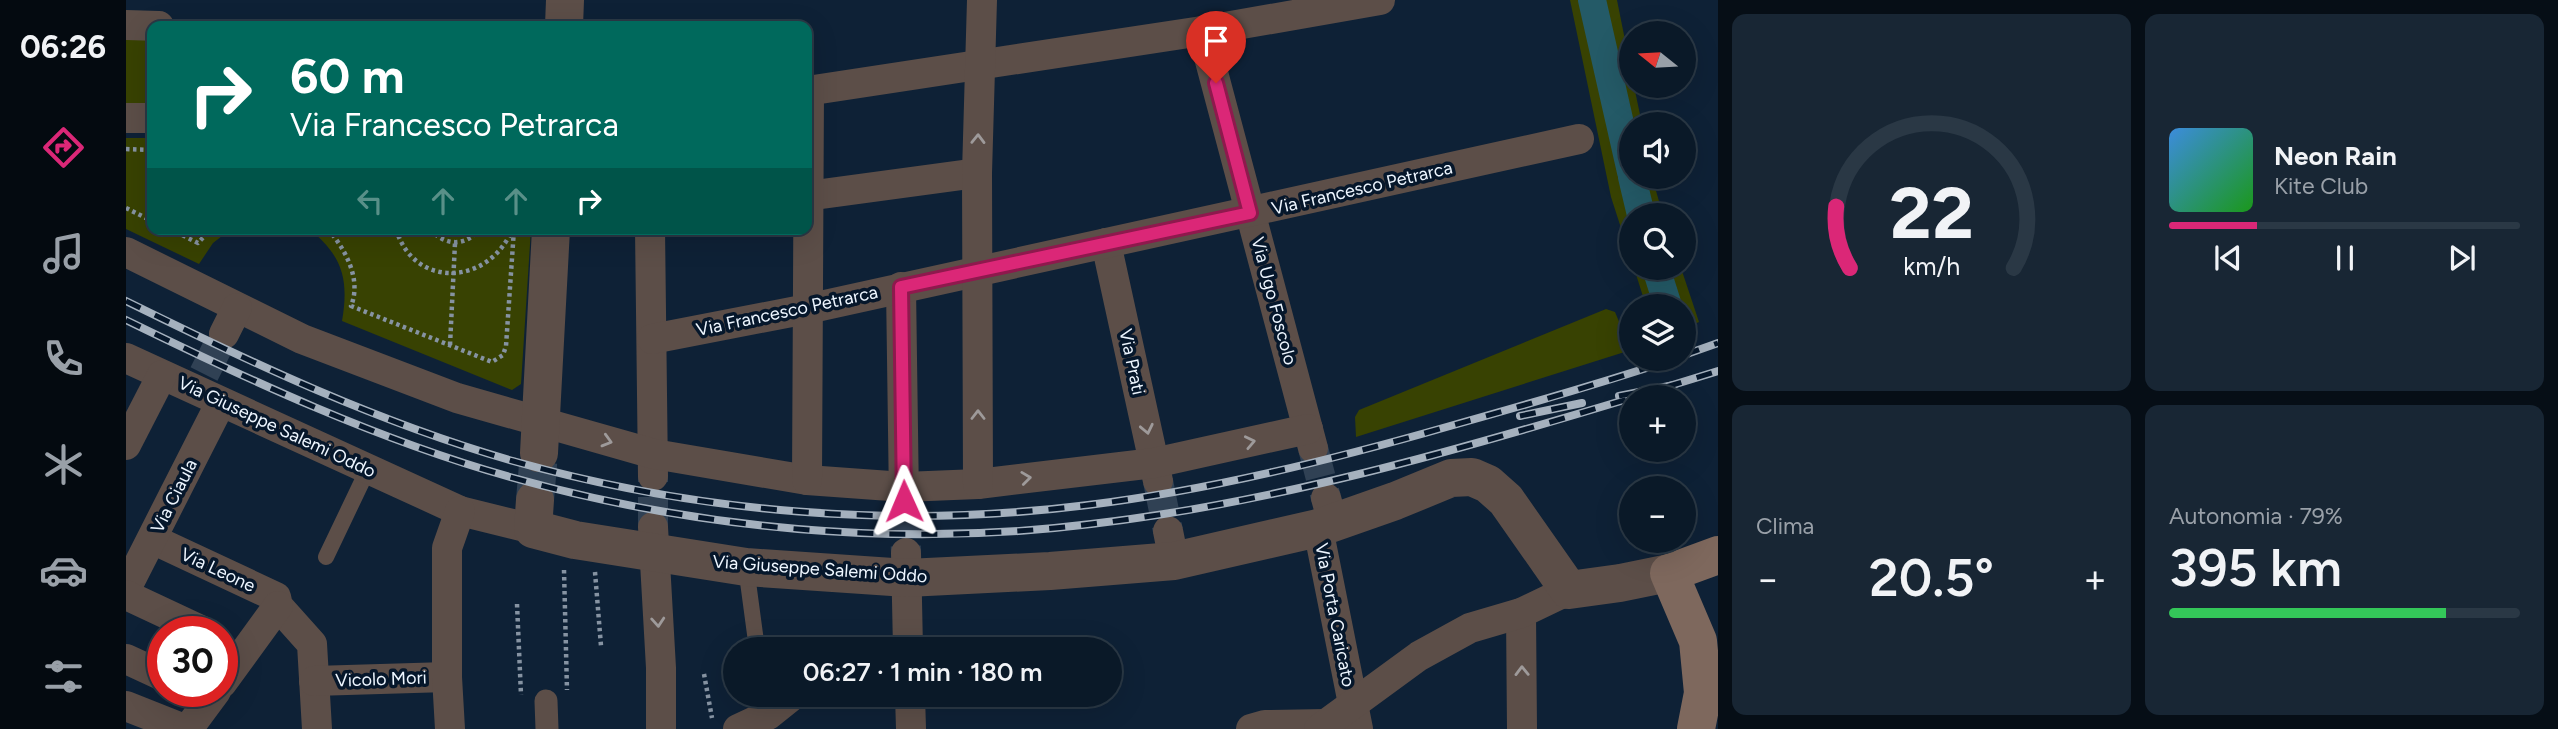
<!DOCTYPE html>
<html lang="it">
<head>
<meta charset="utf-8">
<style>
	:root { --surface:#0a1928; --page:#182634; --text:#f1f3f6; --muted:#99a0a8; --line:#2a3845; --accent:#db2777 }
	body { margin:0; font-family:Figtree,sans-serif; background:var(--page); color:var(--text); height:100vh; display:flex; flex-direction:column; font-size:26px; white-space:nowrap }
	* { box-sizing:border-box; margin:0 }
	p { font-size:23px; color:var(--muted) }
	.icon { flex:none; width:38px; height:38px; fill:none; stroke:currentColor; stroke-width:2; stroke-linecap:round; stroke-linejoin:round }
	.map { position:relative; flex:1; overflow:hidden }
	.panel { display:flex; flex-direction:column; gap:14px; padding:14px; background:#060e16; width:840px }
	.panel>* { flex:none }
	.top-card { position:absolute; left:21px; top:21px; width:665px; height:214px; border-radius:14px; box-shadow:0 7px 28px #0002,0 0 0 2px var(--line); background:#00695c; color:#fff; overflow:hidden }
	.needle { width:46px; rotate:288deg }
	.controls { position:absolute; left:1493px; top:21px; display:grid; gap:14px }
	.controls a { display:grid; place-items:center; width:77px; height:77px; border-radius:50%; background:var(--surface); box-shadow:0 7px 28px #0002,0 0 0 2px var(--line); font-size:35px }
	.speed { position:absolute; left:21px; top:616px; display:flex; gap:14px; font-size:35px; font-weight:700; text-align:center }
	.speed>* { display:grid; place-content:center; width:91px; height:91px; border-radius:50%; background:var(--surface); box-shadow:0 7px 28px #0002,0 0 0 2px var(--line); line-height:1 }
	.speed .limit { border:10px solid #d22; background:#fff; color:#111 }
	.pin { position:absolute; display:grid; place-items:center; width:60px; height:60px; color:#fff; margin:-72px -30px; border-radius:50% 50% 50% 0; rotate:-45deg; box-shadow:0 0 7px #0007 }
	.pin .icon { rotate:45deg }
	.me { position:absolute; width:77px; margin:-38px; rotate:359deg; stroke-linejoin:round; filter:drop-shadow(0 0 5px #0008) }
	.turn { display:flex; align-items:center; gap:24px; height:147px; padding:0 28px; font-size:32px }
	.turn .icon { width:91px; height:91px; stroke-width:2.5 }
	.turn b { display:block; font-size:49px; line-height:60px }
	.lanes { display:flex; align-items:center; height:66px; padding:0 28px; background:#0003; justify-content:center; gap:35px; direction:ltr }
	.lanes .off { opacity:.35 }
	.big { font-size:52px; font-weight:600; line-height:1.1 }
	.panel .tile { flex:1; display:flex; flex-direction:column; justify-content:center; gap:10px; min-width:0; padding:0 24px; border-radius:14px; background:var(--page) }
	.panel .dial { align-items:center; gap:0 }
	.dial svg { height:182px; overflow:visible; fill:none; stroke:var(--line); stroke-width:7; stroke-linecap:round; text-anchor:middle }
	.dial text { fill:var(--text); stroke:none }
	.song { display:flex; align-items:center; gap:21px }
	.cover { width:84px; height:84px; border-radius:10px; background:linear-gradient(135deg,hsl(210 70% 55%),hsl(120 70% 35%)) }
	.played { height:7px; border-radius:4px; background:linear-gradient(90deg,var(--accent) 25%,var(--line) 25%) }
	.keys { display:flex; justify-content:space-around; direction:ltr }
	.heat { display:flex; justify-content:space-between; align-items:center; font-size:38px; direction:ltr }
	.charge { height:10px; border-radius:5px; background:linear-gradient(90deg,#34c759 79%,var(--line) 0) }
	.panel .tiles { flex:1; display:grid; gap:14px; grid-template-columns:repeat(2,1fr) }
	.trip { position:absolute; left:597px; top:637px; width:399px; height:70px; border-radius:35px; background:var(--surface); box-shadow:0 7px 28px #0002,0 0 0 2px var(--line); font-weight:600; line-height:70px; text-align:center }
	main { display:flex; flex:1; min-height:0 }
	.tabs { display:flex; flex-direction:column; width:126px; justify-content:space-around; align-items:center; background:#040a10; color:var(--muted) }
	.tabs .icon { width:49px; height:49px }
	.tabs .current { color:var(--accent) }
	.tabs b { font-size:32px; color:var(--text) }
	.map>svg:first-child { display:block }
	.green { fill:#384202 }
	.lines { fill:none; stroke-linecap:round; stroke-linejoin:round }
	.canal { stroke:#245a67; stroke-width:28 }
	.minor-tunnel { stroke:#304154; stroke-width:30; stroke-dasharray:30 15; stroke-linecap:butt }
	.tertiary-tunnel { stroke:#304154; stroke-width:38; stroke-dasharray:38 19; stroke-linecap:butt }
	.path { stroke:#8693a2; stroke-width:4.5; stroke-dasharray:3.5 3.5; stroke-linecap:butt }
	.service { stroke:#5c4e48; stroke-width:16 }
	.pedestrian { stroke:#5c4e48; stroke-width:23 }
	.minor { stroke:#5c4e48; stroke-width:30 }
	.tertiary { stroke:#5c4e48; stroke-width:38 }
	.secondary { stroke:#7e685d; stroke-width:38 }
	.rail-casing { stroke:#a5b1be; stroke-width:8 }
	.rail { stroke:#06172b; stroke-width:5; stroke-dasharray:16; stroke-linecap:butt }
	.oneway { stroke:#9e9a9a }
	.route-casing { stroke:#8e194d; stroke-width:18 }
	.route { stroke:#db2777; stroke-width:12 }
	.labels { text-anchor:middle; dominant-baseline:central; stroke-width:7; stroke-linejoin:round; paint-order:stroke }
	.street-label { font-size:18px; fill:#eef6ff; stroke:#06172b }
</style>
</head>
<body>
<main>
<nav class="tabs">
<b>06:26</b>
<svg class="icon current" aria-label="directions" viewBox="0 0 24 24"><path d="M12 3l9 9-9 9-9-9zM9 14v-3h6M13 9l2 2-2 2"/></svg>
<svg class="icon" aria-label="music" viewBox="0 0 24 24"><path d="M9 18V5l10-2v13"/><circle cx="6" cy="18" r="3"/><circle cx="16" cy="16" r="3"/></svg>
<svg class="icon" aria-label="phone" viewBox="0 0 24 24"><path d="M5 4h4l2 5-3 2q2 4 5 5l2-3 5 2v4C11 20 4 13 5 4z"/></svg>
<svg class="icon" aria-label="climate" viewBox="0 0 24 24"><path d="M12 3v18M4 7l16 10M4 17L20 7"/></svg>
<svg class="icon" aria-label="car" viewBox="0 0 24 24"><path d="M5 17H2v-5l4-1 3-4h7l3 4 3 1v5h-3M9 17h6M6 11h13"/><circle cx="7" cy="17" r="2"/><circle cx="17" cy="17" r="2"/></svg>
<svg class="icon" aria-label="filters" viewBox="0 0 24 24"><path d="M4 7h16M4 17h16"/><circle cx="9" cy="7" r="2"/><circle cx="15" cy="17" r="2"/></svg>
</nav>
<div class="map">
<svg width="1592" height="729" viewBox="0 0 1592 729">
	<rect width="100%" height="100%" fill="#0e2136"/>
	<g class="green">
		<polygon points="1444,0 1491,0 1505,70 1505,86 1508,86 1516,124 1505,124 1505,177 1526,177 1537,215 1505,215 1505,259 1485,197"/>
		<polygon points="0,38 26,40 26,103 0,103"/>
		<polygon points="0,138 26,138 26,229 105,229 87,243 73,264 0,229"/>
		<path d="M183,229H405L395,384L386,390L216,321C223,280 217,256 183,229Z"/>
		<polygon points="1508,268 1555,268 1573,322 1558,329 1558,306 1520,306"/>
		<polygon points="1480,309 1489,312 1505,350 1230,437 1229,417 1233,410"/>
	</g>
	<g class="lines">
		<g class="canal">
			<polyline points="1466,0 1505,172"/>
			<polyline points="1506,177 1515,215"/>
			<polyline points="1530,268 1542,306"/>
		</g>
		<g class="minor-tunnel">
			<polyline points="78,374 98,334"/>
			<polyline points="1187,448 1200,498"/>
			<polyline points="1032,481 1042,531"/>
			<polyline points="778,501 780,553"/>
			<polyline points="527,527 527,476"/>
		</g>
		<polyline class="tertiary-tunnel" points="409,500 413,453"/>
		<g class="path">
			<polyline points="0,149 26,150"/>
			<polyline points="0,208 26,221"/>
			<polyline points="44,229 72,243 85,229"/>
			<path d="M202,229C219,249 236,279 225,306L366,362L377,355L380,346L388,229"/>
			<path d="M270,229C288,290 363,285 386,230"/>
			<path d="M304,229C319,246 339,247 354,229"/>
			<polyline points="324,345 329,243"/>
			<polyline points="438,570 441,690"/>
			<polyline points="469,572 475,646"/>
			<polyline points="391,604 395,695"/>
			<polyline points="578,674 586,718"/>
		</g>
		<g class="service">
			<polyline points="200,557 242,469"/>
			<polyline points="620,567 631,649"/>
		</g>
		<polyline class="pedestrian" points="420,701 421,729"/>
		<g class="minor">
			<polyline points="0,25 33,26"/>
			<polyline points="1076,31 1187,448"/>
			<polyline points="681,91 1076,31 1254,0"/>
			<polyline points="0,118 26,118"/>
			<polyline points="681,196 851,173"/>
			<polyline points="524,229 527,476"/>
			<polyline points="980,243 1032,481"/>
			<polyline points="0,252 176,339 331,398 528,454 681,480 778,487 852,484 1028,463 1182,429"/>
			<polyline points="775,287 778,501"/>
			<polyline points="98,334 111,308"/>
			<polyline points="526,339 681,309 1453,139"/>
			<polyline points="0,358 334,511 407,529"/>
			<polyline points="0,445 36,375"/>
			<polyline points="681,480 683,90"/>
			<polyline points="852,484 851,173 856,0"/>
			<polyline points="1200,498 1207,523"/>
			<polyline points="527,527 535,668 535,729"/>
			<polyline points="1192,528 1232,729"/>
			<polyline points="1042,531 1048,561"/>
			<polyline points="26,539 150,597 152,606 186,644 191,729"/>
			<polyline points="780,553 782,649"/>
			<polyline points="0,589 95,402"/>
			<polyline points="0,595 79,632"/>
			<polyline points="1395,613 1396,729"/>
			<polyline points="0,659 37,676"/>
			<polyline points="188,681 321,677"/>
			<polyline points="96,683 152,606"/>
			<polyline points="784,695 785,729"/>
			<polyline points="0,706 58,729"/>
			<polyline points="62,729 90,691"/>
			<polyline points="324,729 321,677 321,548 334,511"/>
			<polyline points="612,729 642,715 667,695"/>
			<polyline points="1125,729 1139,725 1200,724"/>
			<polyline points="1193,729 1293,656 1344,628 1395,613 1443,590"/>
		</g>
		<g class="tertiary">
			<polyline points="438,26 439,0"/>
			<polyline points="413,453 425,229"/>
			<polyline points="409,500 407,529 449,540 620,567 781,578 924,571 1048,561 1192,528 1269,501 1325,478 1346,477 1362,484 1380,500 1443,590 1494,583 1543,573"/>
		</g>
		<polyline class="secondary" points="1570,729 1577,693 1572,641 1543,573 1592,555"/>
		<g class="rail-casing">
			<g id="rail">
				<path d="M0,301C126,363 251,422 387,461C573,513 770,529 962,505C1084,490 1205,460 1324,426C1399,405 1474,384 1548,359"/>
				<path d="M0,320C125,381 250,439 384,477C571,529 771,548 965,524C1148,503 1329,451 1505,398"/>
				<polyline points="1558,355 1592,343"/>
				<polyline points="1540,387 1592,371"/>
				<polyline points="1493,396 1548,385"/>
				<polyline points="1394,416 1456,403"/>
			</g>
		</g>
		<use href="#rail" class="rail"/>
	</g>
	<defs><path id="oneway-chevron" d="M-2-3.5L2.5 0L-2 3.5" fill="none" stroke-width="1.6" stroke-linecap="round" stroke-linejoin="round" transform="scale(1.75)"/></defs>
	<g class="oneway">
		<use href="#oneway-chevron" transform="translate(852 139) rotate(-89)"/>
		<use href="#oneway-chevron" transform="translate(852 415) rotate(-90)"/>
		<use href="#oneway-chevron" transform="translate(1021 429) rotate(78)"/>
		<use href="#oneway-chevron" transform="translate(481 441) rotate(16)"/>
		<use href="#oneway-chevron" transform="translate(1124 442) rotate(-12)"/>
		<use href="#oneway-chevron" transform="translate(900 478) rotate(-7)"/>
		<use href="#oneway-chevron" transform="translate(532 622) rotate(86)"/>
		<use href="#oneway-chevron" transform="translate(1396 671) rotate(-91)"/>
	</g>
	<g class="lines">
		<g class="route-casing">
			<polyline id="route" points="778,501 775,287 1124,213 1090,83"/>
		</g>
		<use href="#route" class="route"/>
	</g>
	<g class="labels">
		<g class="street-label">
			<text transform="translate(1236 188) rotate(-13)">Via Francesco Petrarca</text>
			<text transform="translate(1148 301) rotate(75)">Via Ugo Foscolo</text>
			<text transform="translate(661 311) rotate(-12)">Via Francesco Petrarca</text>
			<text transform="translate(1006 362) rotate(78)">Via Prati</text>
			<text transform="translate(151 427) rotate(25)">Via Giuseppe Salemi Oddo</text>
			<text transform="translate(48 496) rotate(-63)">Via Ciaula</text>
			<text transform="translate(694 569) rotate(4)">Via Giuseppe Salemi Oddo</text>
			<text transform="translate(92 570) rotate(25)">Via Leone</text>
			<text transform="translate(1209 615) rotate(79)">Via Porta Caricato</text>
			<text transform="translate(255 679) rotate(-2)">Vicolo Mori</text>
		</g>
	</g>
</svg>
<div class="controls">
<a><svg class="needle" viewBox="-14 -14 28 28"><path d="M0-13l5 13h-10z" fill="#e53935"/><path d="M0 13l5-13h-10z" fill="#99a0a8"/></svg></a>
<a><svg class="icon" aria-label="sound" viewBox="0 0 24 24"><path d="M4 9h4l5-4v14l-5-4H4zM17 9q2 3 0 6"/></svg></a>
<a><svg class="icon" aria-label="search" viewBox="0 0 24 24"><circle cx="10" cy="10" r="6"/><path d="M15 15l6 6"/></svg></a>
<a><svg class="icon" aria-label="layers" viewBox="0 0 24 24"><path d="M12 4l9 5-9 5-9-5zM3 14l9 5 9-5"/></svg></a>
<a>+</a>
<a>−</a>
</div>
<div class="speed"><div class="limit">30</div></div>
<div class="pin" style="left:1090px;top:83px;background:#d93025"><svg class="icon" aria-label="arrive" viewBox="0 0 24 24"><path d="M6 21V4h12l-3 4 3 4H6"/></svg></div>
<svg class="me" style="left:778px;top:501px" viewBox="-20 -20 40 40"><path d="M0-17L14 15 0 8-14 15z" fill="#db2777" stroke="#fff" stroke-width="4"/></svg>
<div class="trip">06:27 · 1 min · 180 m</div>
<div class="top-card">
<div class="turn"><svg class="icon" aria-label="right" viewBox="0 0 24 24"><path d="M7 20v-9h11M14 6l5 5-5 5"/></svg><div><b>60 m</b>Via Francesco Petrarca</div></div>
<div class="lanes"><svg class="icon off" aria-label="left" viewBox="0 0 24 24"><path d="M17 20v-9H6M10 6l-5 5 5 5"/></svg><svg class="icon off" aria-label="ahead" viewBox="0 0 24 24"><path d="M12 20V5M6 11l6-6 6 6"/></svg><svg class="icon off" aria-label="ahead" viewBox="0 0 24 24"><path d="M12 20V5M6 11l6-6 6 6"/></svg><svg class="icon" aria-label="right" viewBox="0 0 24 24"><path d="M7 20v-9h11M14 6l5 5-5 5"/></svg></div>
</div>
</div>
<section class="panel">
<div class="tiles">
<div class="tile dial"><svg viewBox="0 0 100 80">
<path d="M14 69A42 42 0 1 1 86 69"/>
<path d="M14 69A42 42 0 0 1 8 42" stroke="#db2777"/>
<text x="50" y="56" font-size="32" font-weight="700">22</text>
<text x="50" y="72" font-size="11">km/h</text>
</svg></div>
<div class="tile">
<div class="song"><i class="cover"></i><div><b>Neon Rain</b><p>Kite Club</p></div></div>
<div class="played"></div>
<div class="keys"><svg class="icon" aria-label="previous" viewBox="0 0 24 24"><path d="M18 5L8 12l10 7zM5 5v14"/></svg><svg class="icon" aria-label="pause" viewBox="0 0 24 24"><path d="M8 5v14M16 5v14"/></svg><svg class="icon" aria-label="next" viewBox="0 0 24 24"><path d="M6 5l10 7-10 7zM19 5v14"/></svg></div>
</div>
<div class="tile"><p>Clima</p>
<div class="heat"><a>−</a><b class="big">20.5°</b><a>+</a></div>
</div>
<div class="tile"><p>Autonomia · 79%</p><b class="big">395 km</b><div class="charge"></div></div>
</div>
</section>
</main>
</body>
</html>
